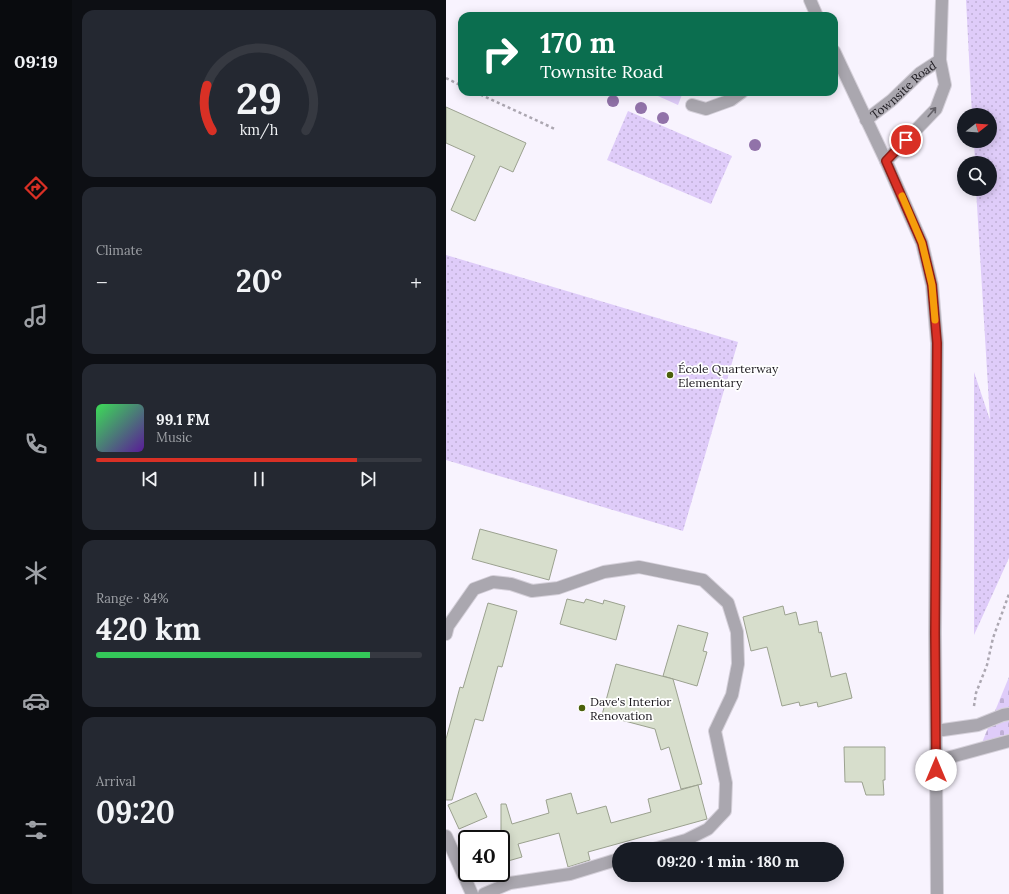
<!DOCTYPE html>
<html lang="en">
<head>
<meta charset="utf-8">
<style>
	:root { --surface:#171b24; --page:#242831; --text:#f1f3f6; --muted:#9ea1a6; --line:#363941; --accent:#d93025 }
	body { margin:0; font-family:Lora,serif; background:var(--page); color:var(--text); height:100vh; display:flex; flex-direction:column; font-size:15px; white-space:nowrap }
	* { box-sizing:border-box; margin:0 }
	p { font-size:13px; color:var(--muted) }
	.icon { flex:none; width:22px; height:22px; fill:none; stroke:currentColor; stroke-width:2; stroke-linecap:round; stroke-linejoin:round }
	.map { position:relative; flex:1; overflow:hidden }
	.drawer { display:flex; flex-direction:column; gap:10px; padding:10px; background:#0d0f14; width:374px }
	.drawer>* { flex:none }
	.hud { position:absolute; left:12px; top:12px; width:380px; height:84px; border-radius:12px; box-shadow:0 2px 10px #0003; background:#0b6e4f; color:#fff; overflow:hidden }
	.needle { width:26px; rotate:73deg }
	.tools { position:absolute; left:511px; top:108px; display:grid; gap:8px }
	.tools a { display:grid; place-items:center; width:40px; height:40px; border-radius:50%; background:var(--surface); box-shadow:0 2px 10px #0003; font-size:20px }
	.speed { position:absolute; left:12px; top:830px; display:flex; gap:8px; font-size:20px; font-weight:700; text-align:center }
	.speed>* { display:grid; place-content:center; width:52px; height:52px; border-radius:50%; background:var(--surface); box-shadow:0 2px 10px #0003; line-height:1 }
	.speed .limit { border:2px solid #111; border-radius:6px; background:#fff; color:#111 }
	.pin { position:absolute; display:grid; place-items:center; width:34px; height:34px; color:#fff; margin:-17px; border:2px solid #fff; border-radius:50%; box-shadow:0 1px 4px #0007 }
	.me { position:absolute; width:44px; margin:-22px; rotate:0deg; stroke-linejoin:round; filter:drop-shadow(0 0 3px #0008) }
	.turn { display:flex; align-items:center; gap:14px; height:84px; padding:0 16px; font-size:18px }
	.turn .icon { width:52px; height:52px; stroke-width:2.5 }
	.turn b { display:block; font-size:28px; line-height:34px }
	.big { font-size:30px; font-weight:800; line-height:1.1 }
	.drawer .card { flex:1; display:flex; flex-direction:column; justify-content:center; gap:6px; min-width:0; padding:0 14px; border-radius:12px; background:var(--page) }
	.drawer .dial { align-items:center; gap:0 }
	.dial svg { height:104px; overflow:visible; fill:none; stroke:var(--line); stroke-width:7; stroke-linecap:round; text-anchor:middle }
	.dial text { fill:var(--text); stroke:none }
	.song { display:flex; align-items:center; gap:12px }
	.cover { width:48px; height:48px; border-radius:6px; background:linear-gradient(135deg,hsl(130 70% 55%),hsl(270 70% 35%)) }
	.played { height:4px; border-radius:2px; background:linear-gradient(90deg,var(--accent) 80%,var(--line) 80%) }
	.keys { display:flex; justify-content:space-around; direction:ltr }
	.heat { display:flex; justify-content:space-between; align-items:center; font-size:22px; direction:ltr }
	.charge { height:6px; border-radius:3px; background:linear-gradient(90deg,#34c759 84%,var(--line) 0) }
	.trip { position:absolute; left:166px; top:842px; width:232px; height:40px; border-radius:20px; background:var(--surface); box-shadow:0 2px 10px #0003; font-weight:800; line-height:40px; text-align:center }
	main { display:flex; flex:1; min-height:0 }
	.menu { display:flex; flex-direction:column; width:72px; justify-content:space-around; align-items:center; background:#090b0e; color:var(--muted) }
	.menu .icon { width:28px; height:28px }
	.menu .current { color:var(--accent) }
	.menu b { font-size:18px; color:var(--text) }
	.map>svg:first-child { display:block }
	.cemetery { fill:url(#cemetery-stones) }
	.park { fill:url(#park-dots) }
	.pitch { fill:#dfccf9 }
	.building { fill:#d7decc; stroke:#9ba18f }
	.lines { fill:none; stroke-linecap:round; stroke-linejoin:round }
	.service-casing { stroke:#d5d0da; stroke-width:14 }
	.minor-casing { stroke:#d5d0da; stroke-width:14 }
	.tertiary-casing { stroke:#d5d0da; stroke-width:14 }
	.path { stroke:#aca7b1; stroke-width:2.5; stroke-dasharray:3 3; stroke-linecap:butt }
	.service { stroke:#aaa7af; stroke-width:12 }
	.minor { stroke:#aaa7af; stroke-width:12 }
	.tertiary { stroke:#aaa7af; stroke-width:12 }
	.tree { fill:#9172a9 }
	.oneway { stroke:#636067 }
	.route-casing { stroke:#8d1f18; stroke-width:10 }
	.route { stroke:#d93025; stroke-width:7 }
	.slow { stroke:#f59e0b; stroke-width:7 }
	.poi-dot { fill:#4b600a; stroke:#fff; stroke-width:1.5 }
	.labels { text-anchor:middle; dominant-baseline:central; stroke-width:3.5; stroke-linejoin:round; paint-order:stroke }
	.street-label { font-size:12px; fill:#1c191f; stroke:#fff }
	.poi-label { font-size:12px; fill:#1c191f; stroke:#fff; text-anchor:start }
</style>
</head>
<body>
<main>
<nav class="menu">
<b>09:19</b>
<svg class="icon current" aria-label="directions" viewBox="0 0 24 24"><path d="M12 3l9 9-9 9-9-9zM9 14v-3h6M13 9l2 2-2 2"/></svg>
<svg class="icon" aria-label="music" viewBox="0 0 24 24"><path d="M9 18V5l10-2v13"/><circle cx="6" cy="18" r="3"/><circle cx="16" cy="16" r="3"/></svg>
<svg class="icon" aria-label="phone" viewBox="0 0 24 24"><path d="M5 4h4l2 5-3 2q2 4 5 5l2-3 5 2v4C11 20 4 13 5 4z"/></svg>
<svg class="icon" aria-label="climate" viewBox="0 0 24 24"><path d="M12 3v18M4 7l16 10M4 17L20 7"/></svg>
<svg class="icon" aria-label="car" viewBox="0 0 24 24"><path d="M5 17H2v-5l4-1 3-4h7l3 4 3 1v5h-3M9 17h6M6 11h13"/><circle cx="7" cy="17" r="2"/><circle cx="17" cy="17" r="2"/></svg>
<svg class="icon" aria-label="filters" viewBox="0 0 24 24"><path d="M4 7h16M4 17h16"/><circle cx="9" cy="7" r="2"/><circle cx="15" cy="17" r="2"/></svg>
</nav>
<section class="drawer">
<div class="card dial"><svg viewBox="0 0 100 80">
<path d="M14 69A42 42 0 1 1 86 69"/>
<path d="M14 69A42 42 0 0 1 10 34" stroke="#d93025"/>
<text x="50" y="56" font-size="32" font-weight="700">29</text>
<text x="50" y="72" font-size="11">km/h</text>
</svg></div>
<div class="card"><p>Climate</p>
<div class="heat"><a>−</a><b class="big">20°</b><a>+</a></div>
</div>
<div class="card">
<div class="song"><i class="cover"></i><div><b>99.1 FM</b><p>Music</p></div></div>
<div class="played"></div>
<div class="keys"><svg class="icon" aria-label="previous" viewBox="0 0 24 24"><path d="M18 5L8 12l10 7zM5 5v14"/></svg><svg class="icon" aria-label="pause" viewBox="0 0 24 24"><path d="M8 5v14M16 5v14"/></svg><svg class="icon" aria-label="next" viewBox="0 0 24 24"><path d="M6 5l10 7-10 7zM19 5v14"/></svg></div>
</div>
<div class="card"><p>Range · 84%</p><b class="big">420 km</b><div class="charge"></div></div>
<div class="card"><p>Arrival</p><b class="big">09:20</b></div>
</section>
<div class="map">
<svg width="563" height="894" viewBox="0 0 563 894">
	<defs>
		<pattern id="cemetery-stones" width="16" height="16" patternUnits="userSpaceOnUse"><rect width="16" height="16" fill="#dfccf9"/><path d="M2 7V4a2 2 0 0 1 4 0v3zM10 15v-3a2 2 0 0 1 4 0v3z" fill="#bfafd5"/></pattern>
		<pattern id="park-dots" width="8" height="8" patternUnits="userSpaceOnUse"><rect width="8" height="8" fill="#dfccf9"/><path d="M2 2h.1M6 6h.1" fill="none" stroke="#bfafd5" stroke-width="1.8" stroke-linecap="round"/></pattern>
	</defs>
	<rect width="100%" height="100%" fill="#f8f3fe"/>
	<polygon class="cemetery" points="563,677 563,736 535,745"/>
	<g class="park">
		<polygon points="520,0 563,0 563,558 528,635 528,372 544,420 530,189 544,189 544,163 529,163 528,141 544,141 544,115 526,115"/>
		<polygon points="182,111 286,156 265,204 161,160"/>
		<polygon points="0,255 292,342 237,531 0,460"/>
	</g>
	<polygon class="pitch" points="214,92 237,92 232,105 212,96"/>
	<g class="building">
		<polygon points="0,107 80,143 67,172 54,166 29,221 5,210 29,156 0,143"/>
		<polygon points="34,529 111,550 103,580 26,559"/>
		<polygon points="121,599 138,603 140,599 157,604 158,600 179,606 170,640 114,624"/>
		<polygon points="42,603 71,611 56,667 52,666 37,721 29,719 6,800 0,800 0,739 14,687 17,688"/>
		<polygon points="337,606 339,615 350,612 353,625 371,621 373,633 375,632 385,677 400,673 406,698 372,707 371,702 354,706 353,702 336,706 321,647 305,651 297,617"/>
		<polygon points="232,625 262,633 257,651 261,652 251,686 217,676"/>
		<polygon points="170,664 227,679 256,784 235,789 223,747 215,750 209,729 156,715"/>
		<polygon points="398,747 439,747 439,780 437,780 438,795 420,795 416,782 399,782"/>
		<polygon points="252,785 261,819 142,852 144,860 122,867 113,833 72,844 76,857 55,863 55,804 60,804 66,824 103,813 100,800 125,793 131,814 160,806 165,823 205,812 202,799"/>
		<polygon points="30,793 41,817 13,829 2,805"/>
	</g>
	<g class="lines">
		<g class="service-casing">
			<g id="service">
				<polyline points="246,105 260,109 285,100 296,92"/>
				<polyline points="0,634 2,626 28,589 47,582 65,584 86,591 112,588 158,572 193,567 257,580 282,603 291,632 292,664 286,695 269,731 280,783 279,811 262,829 240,840 208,849"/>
				<polyline points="490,731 532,725 557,715 563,714"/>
				<polyline points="0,836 26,894"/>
				<polyline points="38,894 64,883 124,874 173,859"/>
			</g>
		</g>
		<g class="minor-casing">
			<polyline id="minor" points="490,761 563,741"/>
		</g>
		<g class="tertiary-casing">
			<g id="tertiary">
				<polyline points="364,0 371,16"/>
				<polyline points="388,51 440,161 476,243 486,285 491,343 489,633 491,894"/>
				<path id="s1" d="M420,120L446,100L474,73L494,60"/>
				<polyline points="440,161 490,109 499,85 494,60 496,0"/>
			</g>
		</g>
		<g class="path">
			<polyline points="0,78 16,86"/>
			<polyline points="29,92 109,129"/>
			<polyline points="528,706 530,693 541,665 547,638 563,594"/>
		</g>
		<use href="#service" class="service"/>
		<use href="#minor" class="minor"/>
		<use href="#tertiary" class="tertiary"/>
	</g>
	<g class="tree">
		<circle cx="167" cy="101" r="6"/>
		<circle cx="195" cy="108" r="6"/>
		<circle cx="217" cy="118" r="6"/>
		<circle cx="309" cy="145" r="6"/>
	</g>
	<defs><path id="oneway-shaft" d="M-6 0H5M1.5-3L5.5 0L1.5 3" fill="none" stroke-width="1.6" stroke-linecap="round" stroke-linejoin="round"/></defs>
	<use class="oneway" href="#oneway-shaft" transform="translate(486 112) rotate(-50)"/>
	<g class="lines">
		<g class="route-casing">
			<polyline id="route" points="460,140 440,161 476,243 486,285 491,343 489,633 490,770"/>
		</g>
		<use href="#route" class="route"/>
		<polyline class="slow" points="456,196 476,243 486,285 489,320"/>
	</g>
	<g class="poi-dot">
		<circle cx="224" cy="375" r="4"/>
		<circle cx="136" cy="708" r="4"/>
	</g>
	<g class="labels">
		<g class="street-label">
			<text stroke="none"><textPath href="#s1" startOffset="48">Townsite Road</textPath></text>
		</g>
		<g class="poi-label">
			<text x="232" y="368">École Quarterway<tspan x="232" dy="14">Elementary</tspan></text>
			<text x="144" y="701">Dave's Interior<tspan x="144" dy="14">Renovation</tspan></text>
		</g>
	</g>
</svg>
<div class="tools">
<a><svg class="needle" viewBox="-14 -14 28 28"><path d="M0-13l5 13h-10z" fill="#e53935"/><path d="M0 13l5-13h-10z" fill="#9ea1a6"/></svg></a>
<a><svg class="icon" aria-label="search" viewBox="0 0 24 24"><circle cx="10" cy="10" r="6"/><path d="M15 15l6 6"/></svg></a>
</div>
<div class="speed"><div class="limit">40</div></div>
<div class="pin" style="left:460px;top:140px;background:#d93025"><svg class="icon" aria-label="arrive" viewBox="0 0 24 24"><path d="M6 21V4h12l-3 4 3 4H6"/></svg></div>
<svg class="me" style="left:490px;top:770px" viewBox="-20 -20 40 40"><circle r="19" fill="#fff"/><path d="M0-13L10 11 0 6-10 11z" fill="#d93025"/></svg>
<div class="trip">09:20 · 1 min · 180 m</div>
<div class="hud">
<div class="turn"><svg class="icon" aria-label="right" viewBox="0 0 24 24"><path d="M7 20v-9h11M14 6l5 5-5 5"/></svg><div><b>170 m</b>Townsite Road</div></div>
</div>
</div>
</main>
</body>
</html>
